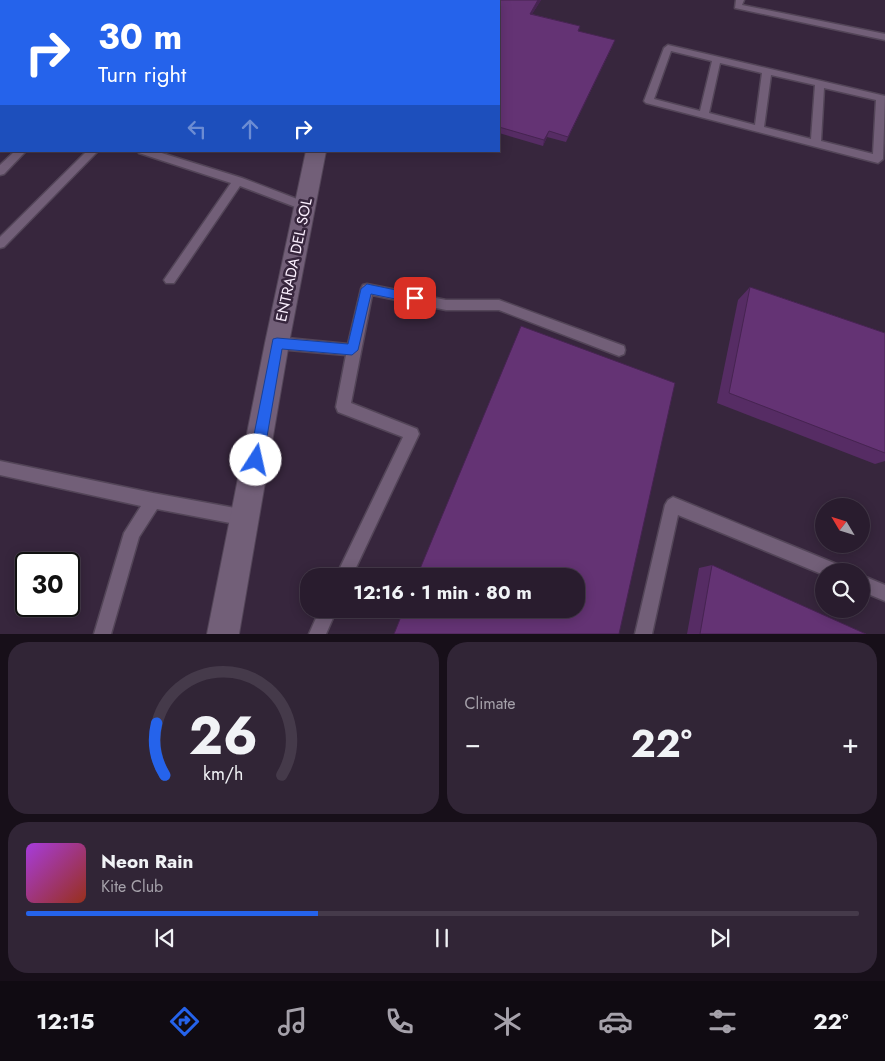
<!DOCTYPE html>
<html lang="en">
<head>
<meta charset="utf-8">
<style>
	:root { --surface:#291c2e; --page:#312536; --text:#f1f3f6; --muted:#a5a1aa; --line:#453a4a; --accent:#2563eb }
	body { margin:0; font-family:Jost,sans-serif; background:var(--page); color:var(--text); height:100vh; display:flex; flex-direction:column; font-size:19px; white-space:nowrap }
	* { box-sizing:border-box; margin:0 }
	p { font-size:16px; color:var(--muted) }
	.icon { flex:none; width:28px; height:28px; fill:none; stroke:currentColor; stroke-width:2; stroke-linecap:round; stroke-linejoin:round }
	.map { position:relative; height:634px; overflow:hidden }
	.drawer { display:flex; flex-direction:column; gap:8px; padding:8px; background:#170f19; flex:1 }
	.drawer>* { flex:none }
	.hud { position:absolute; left:0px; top:0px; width:500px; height:152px; box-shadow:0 2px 12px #0003,0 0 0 1px var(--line); background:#2563eb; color:#fff; overflow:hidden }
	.needle { width:32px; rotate:308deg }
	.controls { position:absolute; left:815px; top:498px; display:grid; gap:10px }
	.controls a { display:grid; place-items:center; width:55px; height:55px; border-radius:50%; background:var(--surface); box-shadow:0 2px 12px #0003,0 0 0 1px var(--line); font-size:25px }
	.speed { position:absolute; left:15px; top:552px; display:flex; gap:10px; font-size:25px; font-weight:700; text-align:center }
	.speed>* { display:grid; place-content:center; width:65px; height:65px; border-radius:50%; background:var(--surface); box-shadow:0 2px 12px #0003,0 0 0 1px var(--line); line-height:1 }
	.speed .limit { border:2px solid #111; border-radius:8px; background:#fff; color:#111 }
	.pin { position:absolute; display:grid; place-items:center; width:42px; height:42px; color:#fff; margin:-21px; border-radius:10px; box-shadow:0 2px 8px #0006 }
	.me { position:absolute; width:55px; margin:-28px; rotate:10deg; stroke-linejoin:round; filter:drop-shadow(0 0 4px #0008) }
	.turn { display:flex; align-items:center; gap:18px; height:105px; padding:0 15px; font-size:22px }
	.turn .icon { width:65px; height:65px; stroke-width:2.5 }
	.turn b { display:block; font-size:35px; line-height:42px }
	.lanes { display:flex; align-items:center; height:48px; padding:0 15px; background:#0003; justify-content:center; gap:25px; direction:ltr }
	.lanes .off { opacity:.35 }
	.big { font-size:38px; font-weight:700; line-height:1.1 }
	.drawer .widget { flex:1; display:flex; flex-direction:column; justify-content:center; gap:8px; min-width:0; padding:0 18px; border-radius:20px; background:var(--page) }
	.drawer .dial { align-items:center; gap:0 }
	.dial svg { height:130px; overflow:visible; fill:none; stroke:var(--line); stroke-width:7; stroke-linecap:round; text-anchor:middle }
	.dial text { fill:var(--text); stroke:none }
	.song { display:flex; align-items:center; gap:15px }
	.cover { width:60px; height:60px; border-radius:8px; background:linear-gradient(135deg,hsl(280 70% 55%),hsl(10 70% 35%)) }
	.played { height:5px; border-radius:2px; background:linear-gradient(90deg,var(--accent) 35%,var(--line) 35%) }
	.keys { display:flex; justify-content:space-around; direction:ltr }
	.heat { display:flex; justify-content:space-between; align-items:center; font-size:28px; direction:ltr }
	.drawer .tiles { flex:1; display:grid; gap:8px; grid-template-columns:1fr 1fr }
	.widget:last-child { grid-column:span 2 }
	.trip { position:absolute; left:300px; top:568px; width:285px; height:50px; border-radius:20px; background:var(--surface); box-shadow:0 2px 12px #0003,0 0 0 1px var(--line); font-weight:700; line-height:50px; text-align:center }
	.menu { display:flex; height:80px; justify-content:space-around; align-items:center; background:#100b12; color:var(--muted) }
	.menu .icon { width:35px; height:35px }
	.menu .selected { color:var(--accent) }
	.menu b { font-size:22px; color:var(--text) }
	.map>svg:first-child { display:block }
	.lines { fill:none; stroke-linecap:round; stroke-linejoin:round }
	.service-casing { stroke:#534558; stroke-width:3 }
	.minor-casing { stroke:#534558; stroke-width:2 }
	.service { fill:#725f78; fill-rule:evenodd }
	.minor { fill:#725f78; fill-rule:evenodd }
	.wall { fill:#562c64 }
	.shaded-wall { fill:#462451 }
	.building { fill:#643374; stroke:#462451 }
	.route { fill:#2563eb; stroke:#184099 }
	.labels { text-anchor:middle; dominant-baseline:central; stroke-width:5; stroke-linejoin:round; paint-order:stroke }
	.street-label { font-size:15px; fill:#fbeffe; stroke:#37263d }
</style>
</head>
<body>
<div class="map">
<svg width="885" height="634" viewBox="0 0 885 634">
	<rect width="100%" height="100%" fill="#37263d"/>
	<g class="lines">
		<g class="service-casing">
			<g id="service">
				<polygon points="215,0 229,0 230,1 216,1"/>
				<polygon points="736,0 744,0 742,5 885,34 885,40 735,8"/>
				<path d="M668,45L885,96L883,159L878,163L646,103L644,101L664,48ZM671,51L712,61L700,111L654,99ZM720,63L762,73L755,125L709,113ZM771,75L815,85L811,139L764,127ZM824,88L876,100L873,154L821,141Z"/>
				<polygon points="15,151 26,151 4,174 0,175 0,165"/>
				<polygon points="87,151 98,151 4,247 0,248 0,237"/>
				<polygon points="138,151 155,151 242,178 310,204 311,207 306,211 240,186 174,283 166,283 164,280 166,277 231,183 139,153"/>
				<polygon points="367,284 446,300 499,300 624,346 625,350 624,354 619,356 499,310 446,310 372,295 351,403 417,429 419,434 352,576 336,576 403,437 338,412 336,407 346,355 277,349 272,347 271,343 272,339 277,337 348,344 361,289 363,285"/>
				<polygon points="0,461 153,493 246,510 251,513 254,518 251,523 246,526 157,509 139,537 111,634 94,634 124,533 141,506 0,475"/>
				<polygon points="673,497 839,565 841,571 824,571 824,575 678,515 652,634 635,634 665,505 668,500"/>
				<polygon points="861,575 885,585 885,601 861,591"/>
				<polygon points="320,609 337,609 326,634 309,634"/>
			</g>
		</g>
		<g class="minor-casing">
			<g id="minor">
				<polygon points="340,0 354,0 355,1 340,1"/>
				<polygon points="306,151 326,151 289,343 239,634 207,634 265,343"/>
			</g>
		</g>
		<use href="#service" class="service"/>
		<use href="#minor" class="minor"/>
	</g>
	<g class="wall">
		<polygon points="484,0 541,0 532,14 580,26 579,31 613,45 566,142 547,137 543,146 499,133 499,1 489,1"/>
		<rect x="0" y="37" width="1" height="59"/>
		<polygon points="750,287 885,333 885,461 875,464 717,403 738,300"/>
		<polygon points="712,565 866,634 687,634 699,568"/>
	</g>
	<g class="shaded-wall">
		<polygon points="538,0 541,0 529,19 530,14"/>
		<polygon points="615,40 613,45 566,142 568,137"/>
		<polygon points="549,131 547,137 543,146 544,140"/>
	</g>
	<g class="building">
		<polygon points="491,0 538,0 530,14 580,26 578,31 615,40 568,137 549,131 544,140 499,127 499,1 490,1"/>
		<rect x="0" y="37" width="1" height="43"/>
		<polygon points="750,287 885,333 885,453 729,393"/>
		<polygon points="521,326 675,383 619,634 394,634 404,609 576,609 576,576 417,576"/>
		<polygon points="712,565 866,634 700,634"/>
	</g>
	<polygon class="route" points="367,284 415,294 420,298 415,303 371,294 358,350 352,355 282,349 263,460 261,464 256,466 251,464 249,460 273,339 277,338 348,344 361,289"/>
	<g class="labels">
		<g class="street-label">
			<text transform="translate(294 260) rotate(-78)">ENTRADA DEL SOL</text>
		</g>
	</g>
</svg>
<div class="controls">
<a><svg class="needle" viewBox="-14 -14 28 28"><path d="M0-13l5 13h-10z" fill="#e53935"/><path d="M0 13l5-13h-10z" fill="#a5a1aa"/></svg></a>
<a><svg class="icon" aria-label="search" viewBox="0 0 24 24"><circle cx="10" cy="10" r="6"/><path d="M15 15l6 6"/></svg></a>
</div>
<div class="speed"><div class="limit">30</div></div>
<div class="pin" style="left:415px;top:298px;background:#d93025"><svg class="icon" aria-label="arrive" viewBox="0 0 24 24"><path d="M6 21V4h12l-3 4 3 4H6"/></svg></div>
<svg class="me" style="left:256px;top:460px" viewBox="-20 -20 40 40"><circle r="19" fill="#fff"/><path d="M0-13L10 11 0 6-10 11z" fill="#2563eb"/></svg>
<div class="trip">12:16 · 1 min · 80 m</div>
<div class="hud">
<div class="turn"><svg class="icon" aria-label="right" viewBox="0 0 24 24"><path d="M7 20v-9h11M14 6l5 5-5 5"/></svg><div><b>30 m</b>Turn right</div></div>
<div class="lanes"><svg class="icon off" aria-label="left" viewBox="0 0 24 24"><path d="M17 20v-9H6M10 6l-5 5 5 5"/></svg><svg class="icon off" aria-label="ahead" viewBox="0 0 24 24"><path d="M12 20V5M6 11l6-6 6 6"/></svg><svg class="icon" aria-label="right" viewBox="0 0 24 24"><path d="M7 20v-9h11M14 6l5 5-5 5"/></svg></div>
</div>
</div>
<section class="drawer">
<div class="tiles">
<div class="widget dial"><svg viewBox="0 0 100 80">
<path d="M14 69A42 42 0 1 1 86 69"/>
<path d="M14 69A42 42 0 0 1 9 37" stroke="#2563eb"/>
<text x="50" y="56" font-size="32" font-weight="700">26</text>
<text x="50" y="72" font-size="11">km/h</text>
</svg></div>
<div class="widget"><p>Climate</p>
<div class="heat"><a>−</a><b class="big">22°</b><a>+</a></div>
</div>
<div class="widget">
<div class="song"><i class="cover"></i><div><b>Neon Rain</b><p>Kite Club</p></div></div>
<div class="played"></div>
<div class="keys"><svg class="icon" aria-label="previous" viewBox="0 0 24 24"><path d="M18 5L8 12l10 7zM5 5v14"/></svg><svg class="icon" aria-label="pause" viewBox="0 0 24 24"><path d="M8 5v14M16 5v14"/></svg><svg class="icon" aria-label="next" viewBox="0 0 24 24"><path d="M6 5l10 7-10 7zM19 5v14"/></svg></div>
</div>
</div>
</section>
<nav class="menu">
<b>12:15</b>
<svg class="icon selected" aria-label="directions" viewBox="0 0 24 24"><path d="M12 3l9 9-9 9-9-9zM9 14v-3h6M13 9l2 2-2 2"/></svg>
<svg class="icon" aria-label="music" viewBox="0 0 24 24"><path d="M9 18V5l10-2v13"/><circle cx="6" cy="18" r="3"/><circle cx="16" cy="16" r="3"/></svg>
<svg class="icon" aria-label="phone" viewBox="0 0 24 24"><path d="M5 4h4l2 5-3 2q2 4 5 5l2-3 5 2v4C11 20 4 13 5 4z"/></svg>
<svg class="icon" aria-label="climate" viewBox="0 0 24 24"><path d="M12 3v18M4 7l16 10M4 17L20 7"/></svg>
<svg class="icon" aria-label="car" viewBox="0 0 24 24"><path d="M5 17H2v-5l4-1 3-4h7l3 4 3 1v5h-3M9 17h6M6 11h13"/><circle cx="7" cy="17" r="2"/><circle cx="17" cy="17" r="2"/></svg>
<svg class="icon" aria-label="filters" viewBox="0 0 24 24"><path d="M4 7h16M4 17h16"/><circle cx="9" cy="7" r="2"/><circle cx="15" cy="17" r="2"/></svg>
<b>22°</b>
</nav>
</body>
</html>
